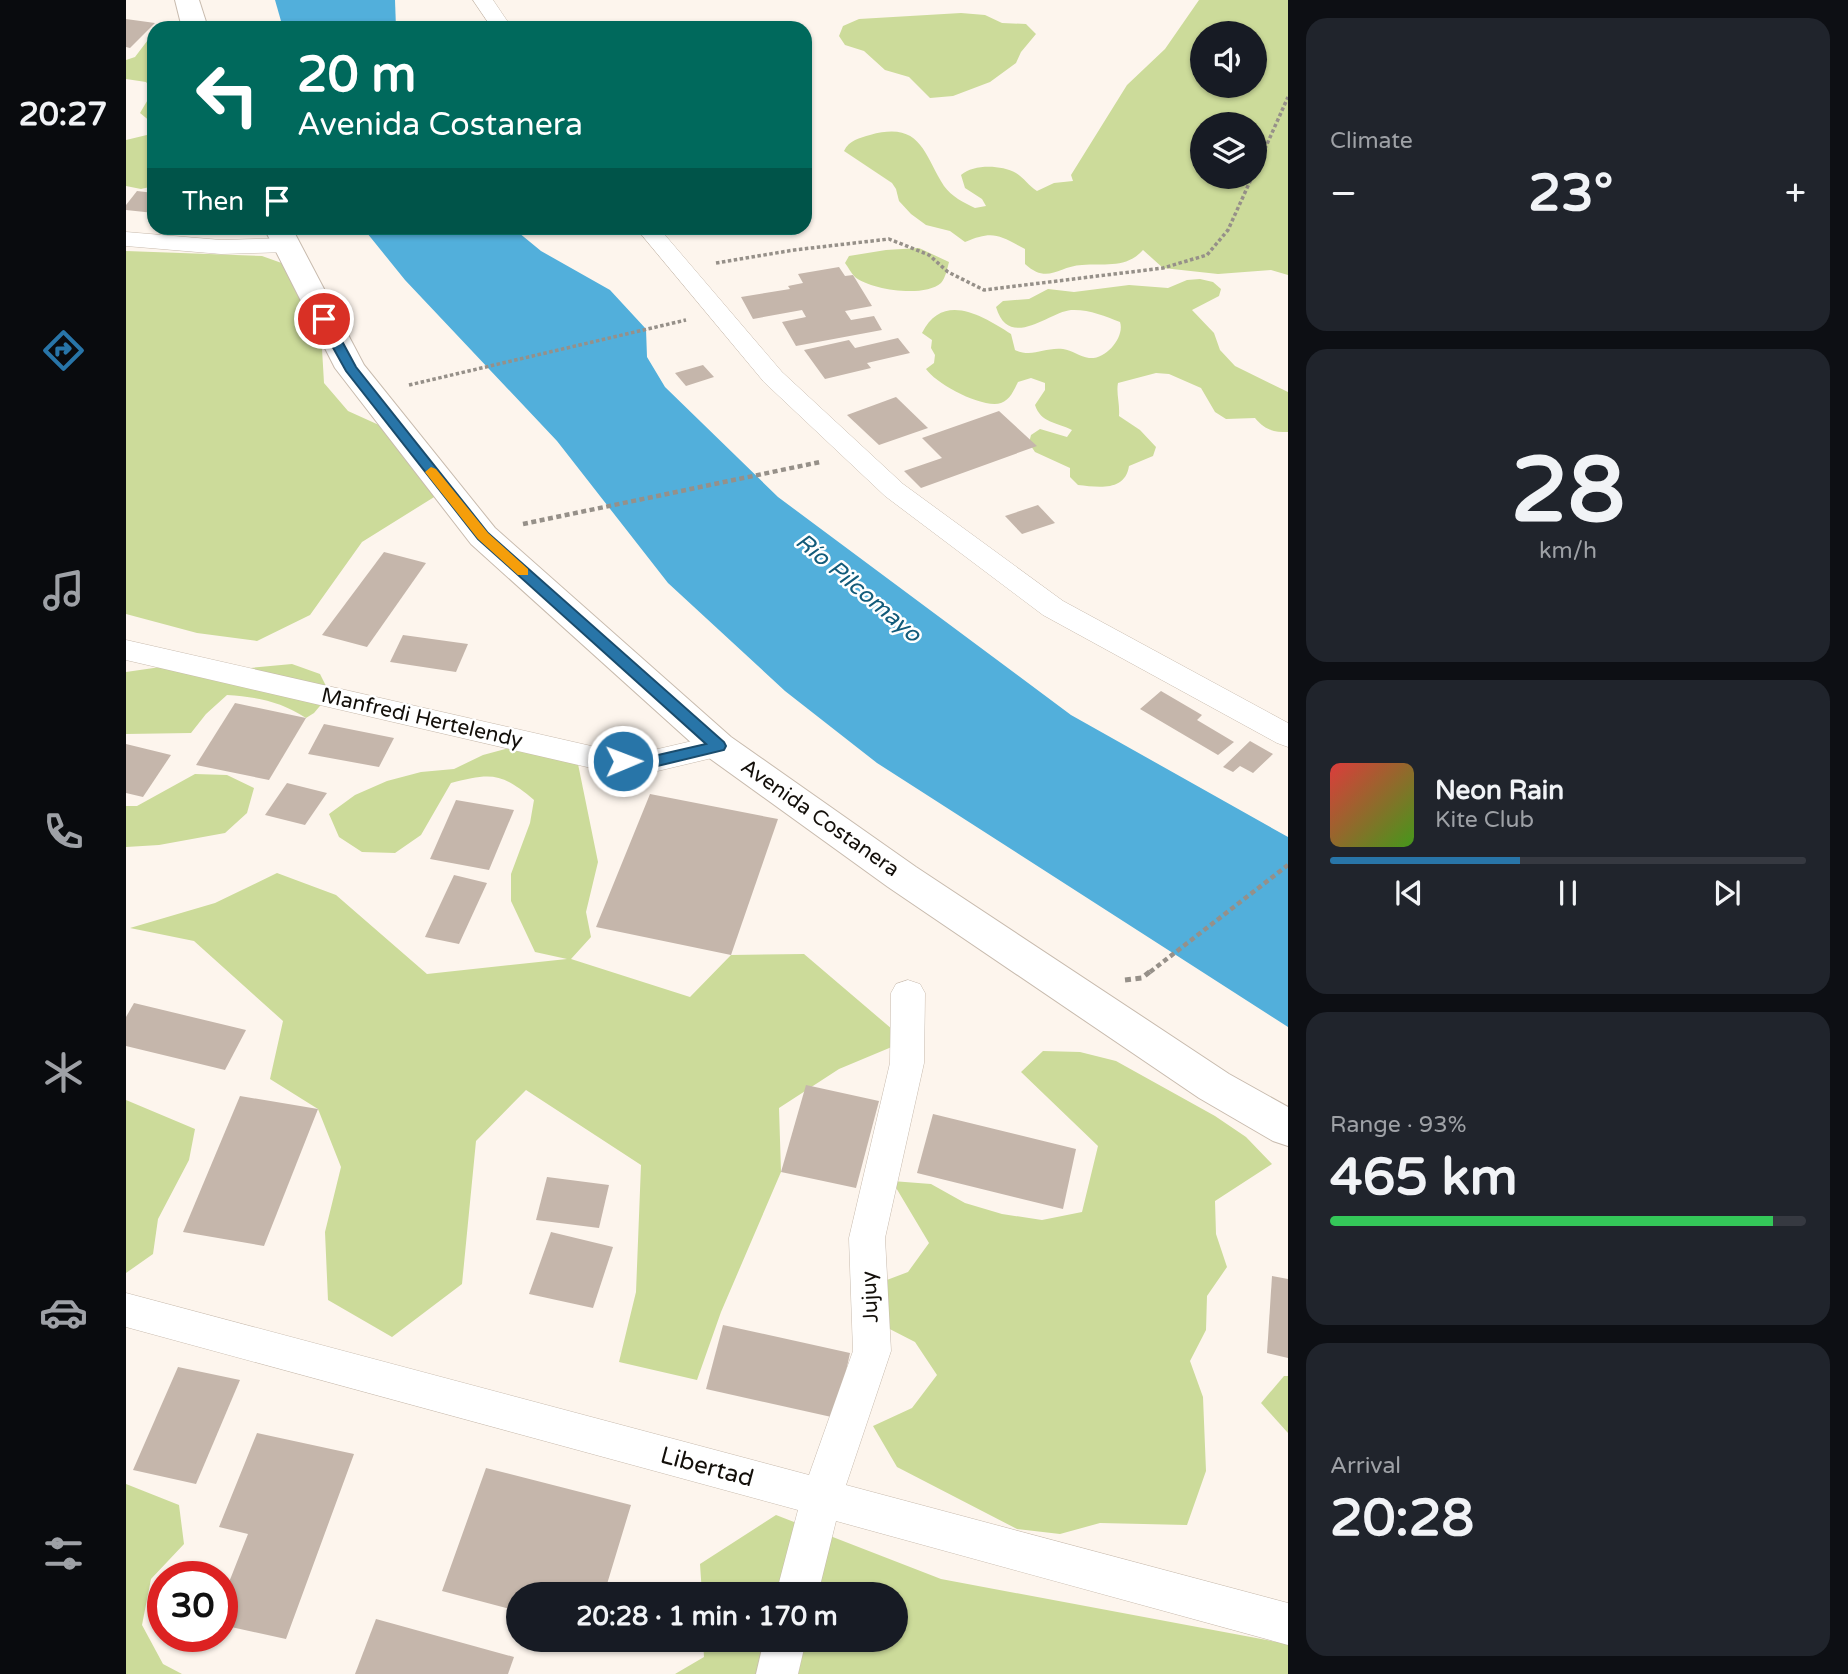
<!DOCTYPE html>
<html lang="en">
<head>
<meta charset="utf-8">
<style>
	:root { --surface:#171b24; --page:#20242c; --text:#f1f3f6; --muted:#9ea1a6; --line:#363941; --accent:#2875a8 }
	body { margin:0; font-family:"Varela Round",sans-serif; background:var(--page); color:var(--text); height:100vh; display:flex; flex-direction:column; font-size:26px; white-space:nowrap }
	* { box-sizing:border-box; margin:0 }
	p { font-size:23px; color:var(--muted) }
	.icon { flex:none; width:38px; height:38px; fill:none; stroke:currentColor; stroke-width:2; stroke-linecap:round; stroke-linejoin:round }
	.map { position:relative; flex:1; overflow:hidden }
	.details { display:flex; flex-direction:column; gap:18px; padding:18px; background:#0d0f14; width:560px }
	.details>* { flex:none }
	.top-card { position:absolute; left:21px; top:21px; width:665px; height:214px; border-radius:21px; box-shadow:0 2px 5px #0004; background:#00695c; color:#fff; overflow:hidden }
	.fabs { position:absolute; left:1064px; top:21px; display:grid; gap:14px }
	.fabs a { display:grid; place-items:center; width:77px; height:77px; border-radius:50%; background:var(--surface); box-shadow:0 2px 5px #0004; font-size:35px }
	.speed { position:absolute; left:21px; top:1561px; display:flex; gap:14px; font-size:35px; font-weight:700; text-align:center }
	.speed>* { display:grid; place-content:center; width:91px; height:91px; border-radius:50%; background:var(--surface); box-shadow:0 2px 5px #0004; line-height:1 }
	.speed .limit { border:10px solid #d22; background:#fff; color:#111 }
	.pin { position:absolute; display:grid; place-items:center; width:60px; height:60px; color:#fff; margin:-30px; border:4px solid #fff; border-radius:50%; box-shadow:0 2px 7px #0007 }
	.me { position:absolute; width:77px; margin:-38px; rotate:89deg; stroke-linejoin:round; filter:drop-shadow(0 0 5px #0008) }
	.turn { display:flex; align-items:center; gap:24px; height:147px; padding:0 35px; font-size:32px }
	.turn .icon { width:91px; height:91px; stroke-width:2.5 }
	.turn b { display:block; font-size:49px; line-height:60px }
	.then { display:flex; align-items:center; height:66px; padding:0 35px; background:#0003; gap:14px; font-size:26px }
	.big { font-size:52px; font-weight:800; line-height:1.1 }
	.details .card { flex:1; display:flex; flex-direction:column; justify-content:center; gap:10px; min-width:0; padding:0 24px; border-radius:21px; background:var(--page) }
	.details .dial { align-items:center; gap:0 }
	.dial b { font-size:91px; line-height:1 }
	.song { display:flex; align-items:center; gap:21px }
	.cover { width:84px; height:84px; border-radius:10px; background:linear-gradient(135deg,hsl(0 70% 55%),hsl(100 70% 35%)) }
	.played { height:7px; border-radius:4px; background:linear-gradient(90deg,var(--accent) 40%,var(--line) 40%) }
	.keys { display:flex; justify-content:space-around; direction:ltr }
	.heat { display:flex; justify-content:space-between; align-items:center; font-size:38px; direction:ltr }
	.charge { height:10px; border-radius:5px; background:linear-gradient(90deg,#34c759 93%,var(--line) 0) }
	.trip { position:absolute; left:380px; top:1582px; width:402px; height:70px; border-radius:35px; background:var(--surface); box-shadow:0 2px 5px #0004; font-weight:800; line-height:70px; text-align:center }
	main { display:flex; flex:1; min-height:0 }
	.menu { display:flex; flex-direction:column; width:126px; justify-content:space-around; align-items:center; background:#090b0e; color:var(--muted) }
	.menu .icon { width:49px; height:49px }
	.menu .selected { color:var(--accent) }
	.menu b { font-size:32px; color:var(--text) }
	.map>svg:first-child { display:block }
	.green { fill:#ccdb9a; fill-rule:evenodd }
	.water { fill:#52afdb }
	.building { fill:#c5b6ab }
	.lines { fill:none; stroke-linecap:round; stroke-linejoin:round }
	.street-casing { stroke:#c8bbae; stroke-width:1 }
	.secondary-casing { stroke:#c8bbae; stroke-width:2 }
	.path-far2 { stroke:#969089; stroke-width:3.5; stroke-dasharray:3.5 2.5; stroke-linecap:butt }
	.path-far1 { stroke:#969089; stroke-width:4.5; stroke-dasharray:5 3.5; stroke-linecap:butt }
	.path { stroke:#969089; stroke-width:5; stroke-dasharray:6 4.5; stroke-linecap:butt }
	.street { fill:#fff; fill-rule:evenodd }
	.secondary { fill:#fff; fill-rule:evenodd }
	.route { fill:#2875a8; stroke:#1a4c6d; stroke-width:2 }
	.slow { fill:#f59e0b }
	.labels { text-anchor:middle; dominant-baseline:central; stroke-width:5; stroke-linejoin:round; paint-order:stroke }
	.street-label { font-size:21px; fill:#130f0a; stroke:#fff }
	.water-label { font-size:23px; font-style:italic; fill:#125b7a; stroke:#fff }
	.near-street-label { font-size:24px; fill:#130f0a; stroke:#fff }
</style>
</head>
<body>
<main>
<nav class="menu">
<b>20:27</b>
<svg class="icon selected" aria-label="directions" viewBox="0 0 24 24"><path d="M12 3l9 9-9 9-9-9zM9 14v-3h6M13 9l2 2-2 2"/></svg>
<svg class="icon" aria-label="music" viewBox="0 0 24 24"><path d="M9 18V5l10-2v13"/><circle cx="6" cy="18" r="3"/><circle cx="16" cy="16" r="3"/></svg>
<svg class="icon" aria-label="phone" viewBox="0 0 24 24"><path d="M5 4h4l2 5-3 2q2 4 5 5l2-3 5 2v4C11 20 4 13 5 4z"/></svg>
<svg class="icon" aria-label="climate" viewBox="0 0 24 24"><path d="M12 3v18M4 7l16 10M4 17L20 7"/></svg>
<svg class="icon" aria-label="car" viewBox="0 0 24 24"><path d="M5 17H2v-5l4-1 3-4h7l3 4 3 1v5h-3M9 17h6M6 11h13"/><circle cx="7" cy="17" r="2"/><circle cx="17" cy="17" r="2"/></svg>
<svg class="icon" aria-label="filters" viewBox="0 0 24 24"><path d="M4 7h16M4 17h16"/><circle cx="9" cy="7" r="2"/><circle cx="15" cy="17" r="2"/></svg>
</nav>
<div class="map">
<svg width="1162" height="1674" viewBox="0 0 1162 1674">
	<rect width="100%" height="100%" fill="#fdf5ed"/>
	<g class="green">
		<path d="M1073,0H1162V275L1145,270L1092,274L1037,268L1017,250C1000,269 979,263 956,265C932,266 922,285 899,264V249C873,235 867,230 839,242L824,231L800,225L785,214L773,201L770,189L766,183L718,151C723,140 734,138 744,135C795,121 797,153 818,186C825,196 838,203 849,208L860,206L856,199L839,188L835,175C848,164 875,165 890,173C898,178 903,186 911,191L928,183L947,181L945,175L1001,85L1039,49ZM1076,33H1129V86H1076ZM1076,124H1129V177H1076Z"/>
		<polygon points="835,13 859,15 876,23 900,24 910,34 895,52 890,63 864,82 827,96 804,98 783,77 759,70 738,51 719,45 713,36 717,26 733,19"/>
		<polygon points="28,32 28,186 15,189 0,186 0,140 25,134 25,122 14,113 27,91 20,82 0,79 0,60 9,57"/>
		<path d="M793,248L823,262C821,269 820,277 815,283C798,298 745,290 729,277C725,273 722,267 719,263L723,256L760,250Z"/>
		<polygon points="0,251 136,256 178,271 193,297 198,383 222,411 264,430 321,489 236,542 184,615 131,641 71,633 0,614"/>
		<path d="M1074,279L1087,282L1095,289L1093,296L1066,310L1088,333L1094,350L1109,366L1162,392V432C1147,432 1139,430 1129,418L1100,419L1089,412L1075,388L1043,374L1030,373L992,383C990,393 994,404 993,416L1014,430L1030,447L1027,456L1003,466C999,492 972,487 952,485L944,477V468L909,452L903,443L905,435L914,429L941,437L946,430C930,422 915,423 909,405L919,390V383L905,378L892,382C888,390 884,400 875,403C857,409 810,384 800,369L808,363L809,355L805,348L806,340L796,333C817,291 857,316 885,334L889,350C907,358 918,347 937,349C946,350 954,357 963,358C980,360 999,337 994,322C979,316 962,309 945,310C923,312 883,351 870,307L877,301L903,299L922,289L948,292L1003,285L1042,288L1061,280Z"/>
		<path d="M76,661L102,670L166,664L194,674L204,694L188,713L180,718C154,701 131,697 101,695L80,714L65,733L0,734V672Z"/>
		<path d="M390,746L452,764L472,862L460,912L465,937L445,959L564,997L605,955L678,954L780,1041L713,1069L653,1108L655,1172L595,1312L571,1380L493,1362L510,1292L515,1165L400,1090L350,1141L336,1284L266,1337L202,1300L199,1232L215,1167L192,1109L144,1079L157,1021L68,941L4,928L89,903L151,873L210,895L301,974L441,959L409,952L385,901V874L404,823L408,800C375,772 365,773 325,783L295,835L269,853L236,852L213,837L203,814L229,795L261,781L295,772L328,769L357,755Z"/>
		<polygon points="69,774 101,775 128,788 121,813 99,833 33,845 0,847 0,806 11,806"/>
		<polygon points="917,1051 954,1052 990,1061 1089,1116 1120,1137 1146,1164 1089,1201 1090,1234 1101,1267 1081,1296 1080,1330 1064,1361 1077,1397 1080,1471 1061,1525 974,1523 934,1534 891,1529 771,1467 747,1426 786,1408 811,1375 789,1342 752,1323 745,1286 782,1272 803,1243 766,1181 805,1184 839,1203 876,1214 916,1220 956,1212 972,1146 895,1072"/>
		<polygon points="0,1100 69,1129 63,1160 32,1219 27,1254 0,1273"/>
		<polygon points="1158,1376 1162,1376 1162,1433 1135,1403"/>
		<polygon points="0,1484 53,1505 58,1544 25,1579 16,1625 37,1664 56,1674 0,1674"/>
		<polygon points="650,1515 815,1579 1162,1644 1162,1674 549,1674 578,1657 577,1640 770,1640 770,1594 576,1594 574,1564"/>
	</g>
	<g class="water">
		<polygon points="149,0 269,0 270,28 157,28"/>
		<polygon points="237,228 387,228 415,251 484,290 520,329 521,357 539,387 652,497 945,715 1162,837 1162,1027 751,763 659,691 542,583 431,441 279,280"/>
	</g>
	<g class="building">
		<polygon points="0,19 29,23 4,48 0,47"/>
		<polygon points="360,21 365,28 340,28 338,25"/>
		<polygon points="11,191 28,193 28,213 0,210 0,205"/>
		<polygon points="713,267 719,276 727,275 746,306 719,311 725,320 748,316 756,330 670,346 656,322 680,317 676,310 627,319 615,297 664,289 662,286 677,283 672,274"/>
		<polygon points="772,338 784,353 741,363 745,368 699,379 678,350 723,340 729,348"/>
		<polygon points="577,365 588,377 560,386 549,373"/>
		<polygon points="770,397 802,428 753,445 721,415"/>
		<polygon points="873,411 911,446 795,488 778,471 816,458 796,438"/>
		<polygon points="912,505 929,523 896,534 879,516"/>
		<polygon points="258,552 300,563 241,647 196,635"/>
		<polygon points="277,635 342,644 330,672 264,662"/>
		<polygon points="1035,691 1076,715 1071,720 1108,742 1092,755 1014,709"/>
		<polygon points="109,703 180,718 143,780 70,765"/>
		<polygon points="198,724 268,738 253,767 182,754"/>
		<polygon points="1124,741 1147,754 1127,773 1114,766 1107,772 1097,767"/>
		<polygon points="0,744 45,755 17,797 0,793"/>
		<polygon points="161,783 201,793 179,825 139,815"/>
		<polygon points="524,794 652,819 605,955 470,927"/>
		<polygon points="330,800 388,810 363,870 304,859"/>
		<polygon points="328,875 361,883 333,944 299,937"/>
		<polygon points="8,1003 120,1030 99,1070 0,1046 0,1017"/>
		<polygon points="680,1085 753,1101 730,1188 655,1172"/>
		<polygon points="114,1096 192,1109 138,1246 57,1232"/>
		<polygon points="807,1114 950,1149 937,1209 791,1173"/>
		<polygon points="421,1177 483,1185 473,1228 410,1220"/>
		<polygon points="425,1232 487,1247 467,1308 403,1294"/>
		<polygon points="1146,1276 1162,1279 1162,1358 1141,1353"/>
		<polygon points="597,1325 724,1353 710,1418 580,1389"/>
		<polygon points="52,1367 114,1380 70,1484 7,1470"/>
		<polygon points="131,1433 228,1454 160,1639 96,1625 96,1600 122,1534 93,1527"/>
		<polygon points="360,1468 505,1505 478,1594 392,1594 392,1611 316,1591"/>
		<polygon points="250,1619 388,1657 382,1674 229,1674"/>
	</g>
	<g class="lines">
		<g class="street-casing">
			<g id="street">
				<polygon points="347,0 367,0 386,28 366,28"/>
				<polygon points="510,228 533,228 656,372 777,484 937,601 1162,723 1162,747 1151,743 917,615 759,496 638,382"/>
				<polygon points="0,232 95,240 162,238 170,240 174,245 170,250 162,252 95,254 0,246"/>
				<polygon points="0,640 474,748 519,752 592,735 603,738 607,746 603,754 519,774 474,770 0,660"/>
				<polygon points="782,980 794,984 799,993 798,1063 759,1238 765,1351 720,1485 1162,1603 1162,1645 710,1521 692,1594 650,1594 672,1510 0,1327 0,1293 683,1475 727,1351 723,1238 764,1063 765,993 770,984"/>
				<polygon points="638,1640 680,1640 672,1674 630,1674"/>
			</g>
		</g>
		<g class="secondary-casing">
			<g id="secondary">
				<polygon points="49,0 73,0 82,28 56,28"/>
				<polygon points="138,228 166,228 238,365 369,528 605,737 790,867 1103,1074 1162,1107 1162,1146 1147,1141 1073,1098 762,887 579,755 345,544 209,368"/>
			</g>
		</g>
		<g class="path-far2">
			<polyline points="1129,171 1162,97"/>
			<polyline points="590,263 668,250 763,239 803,255 822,272 858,290 1037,268 1081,255 1102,230 1126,177"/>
			<polyline points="283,385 560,320"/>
		</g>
		<g class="path-far1">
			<polyline points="397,524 694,462"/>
			<polyline points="1024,972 1162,865"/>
		</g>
		<polyline class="path" points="999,980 1016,978 1026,970"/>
		<use href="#street" class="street"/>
		<use href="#secondary" class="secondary"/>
	</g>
	<polygon class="route" points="198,315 204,319 230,367 362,533 598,742 600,746 598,750 519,769 491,765 489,761 491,757 519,758 580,744 352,539 220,371 191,319"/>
	<polygon class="slow" points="305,467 310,469 362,533 402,569 402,575 392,575 352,539 299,472"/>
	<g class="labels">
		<g class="street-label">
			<text transform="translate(296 718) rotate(13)">Manfredi Hertelendy</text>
			<text transform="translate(694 818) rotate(35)">Avenida Costanera</text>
			<text transform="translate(744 1297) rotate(-93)">Jujuy</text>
		</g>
		<g class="water-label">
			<text transform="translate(732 588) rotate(40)">Río Pilcomayo</text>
		</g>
		<g class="near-street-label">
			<text transform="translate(581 1467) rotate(15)">Libertad</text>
		</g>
	</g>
</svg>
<div class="fabs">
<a><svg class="icon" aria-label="sound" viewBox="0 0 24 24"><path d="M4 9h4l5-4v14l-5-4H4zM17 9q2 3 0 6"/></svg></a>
<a><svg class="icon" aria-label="layers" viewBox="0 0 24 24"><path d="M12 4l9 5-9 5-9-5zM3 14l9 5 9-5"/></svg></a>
</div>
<div class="speed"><div class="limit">30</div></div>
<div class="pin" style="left:198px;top:319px;background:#d93025"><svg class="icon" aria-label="arrive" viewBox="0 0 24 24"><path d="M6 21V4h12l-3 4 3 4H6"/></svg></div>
<svg class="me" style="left:497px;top:761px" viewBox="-20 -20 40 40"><circle r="17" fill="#2875a8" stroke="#fff" stroke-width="3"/><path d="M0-11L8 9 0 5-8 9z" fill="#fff"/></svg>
<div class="trip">20:28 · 1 min · 170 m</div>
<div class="top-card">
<div class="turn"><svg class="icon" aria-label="left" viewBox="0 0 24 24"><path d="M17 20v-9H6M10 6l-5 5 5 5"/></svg><div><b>20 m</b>Avenida Costanera</div></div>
<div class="then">Then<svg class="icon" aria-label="arrive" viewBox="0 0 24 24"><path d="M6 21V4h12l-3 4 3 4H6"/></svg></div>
</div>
</div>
<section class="details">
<div class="card"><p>Climate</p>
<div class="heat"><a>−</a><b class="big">23°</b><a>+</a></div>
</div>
<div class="card dial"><b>28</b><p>km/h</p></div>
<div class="card">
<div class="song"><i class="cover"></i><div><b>Neon Rain</b><p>Kite Club</p></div></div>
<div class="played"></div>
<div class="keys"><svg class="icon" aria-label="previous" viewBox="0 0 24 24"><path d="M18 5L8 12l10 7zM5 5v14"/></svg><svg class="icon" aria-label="pause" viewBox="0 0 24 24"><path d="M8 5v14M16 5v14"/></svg><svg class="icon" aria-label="next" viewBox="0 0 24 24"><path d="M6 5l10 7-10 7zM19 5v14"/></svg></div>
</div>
<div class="card"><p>Range · 93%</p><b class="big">465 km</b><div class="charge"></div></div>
<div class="card"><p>Arrival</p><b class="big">20:28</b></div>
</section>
</main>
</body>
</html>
